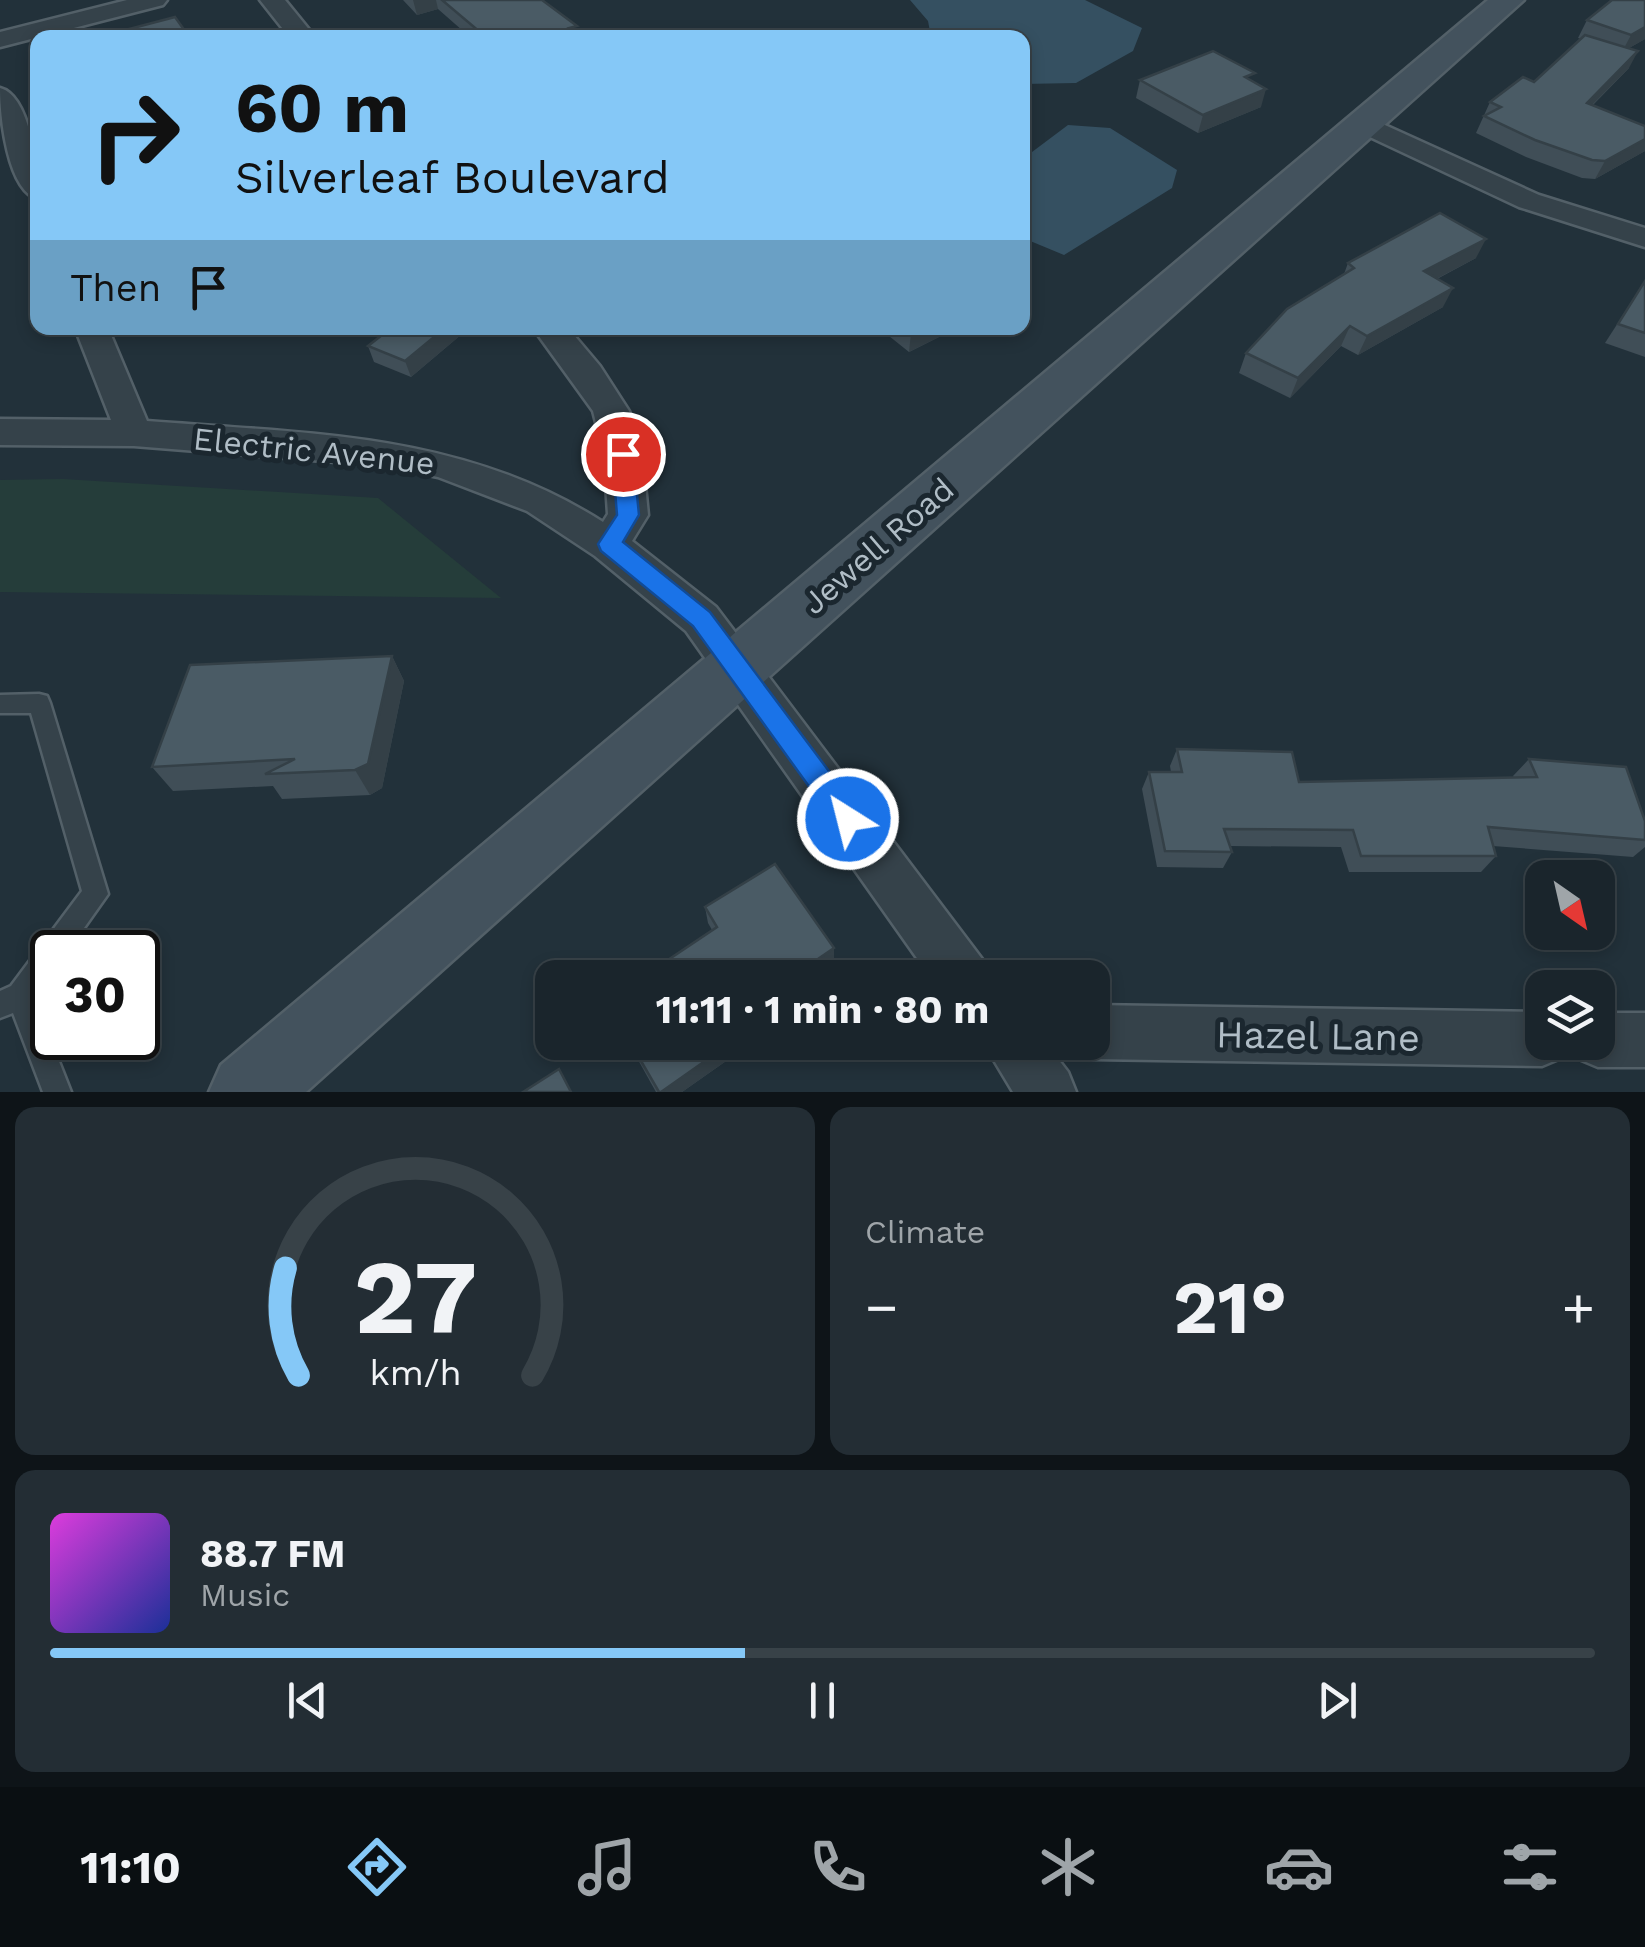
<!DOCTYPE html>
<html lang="en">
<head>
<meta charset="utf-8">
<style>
	:root { --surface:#1a252c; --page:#232d34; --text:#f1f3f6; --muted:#9fa5a9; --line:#384248; --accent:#85c8f7 }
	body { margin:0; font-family:"Work Sans",sans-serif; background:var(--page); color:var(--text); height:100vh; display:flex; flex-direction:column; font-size:38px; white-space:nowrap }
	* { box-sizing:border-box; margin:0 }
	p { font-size:32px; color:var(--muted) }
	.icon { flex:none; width:55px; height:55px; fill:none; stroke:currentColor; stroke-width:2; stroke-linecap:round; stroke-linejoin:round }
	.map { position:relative; height:1092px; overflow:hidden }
	.drawer { display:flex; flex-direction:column; gap:15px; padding:15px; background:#0e1418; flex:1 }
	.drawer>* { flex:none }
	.hud { position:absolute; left:30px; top:30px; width:1000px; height:305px; border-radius:20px; box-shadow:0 5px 15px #0003,0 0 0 2px var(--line); background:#85c8f7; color:#111; overflow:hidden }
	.needle { width:65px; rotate:146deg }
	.fabs { position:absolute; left:1525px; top:860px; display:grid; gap:20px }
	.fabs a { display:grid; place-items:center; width:90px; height:90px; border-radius:20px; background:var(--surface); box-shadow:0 5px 15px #0003,0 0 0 2px var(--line); font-size:50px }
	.speed { position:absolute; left:30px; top:930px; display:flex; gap:20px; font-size:50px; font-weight:700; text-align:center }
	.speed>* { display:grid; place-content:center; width:130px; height:130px; border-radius:50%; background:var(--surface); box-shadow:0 5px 15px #0003,0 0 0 2px var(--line); line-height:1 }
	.speed .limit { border:5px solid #111; border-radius:15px; background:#fff; color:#111 }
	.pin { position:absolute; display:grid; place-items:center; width:85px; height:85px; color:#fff; margin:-42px; border:5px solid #fff; border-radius:50%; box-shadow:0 2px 10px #0007 }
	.me { position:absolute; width:110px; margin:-55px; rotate:324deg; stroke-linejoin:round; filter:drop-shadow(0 0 8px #0008) }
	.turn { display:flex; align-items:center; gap:35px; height:210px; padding:0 40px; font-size:45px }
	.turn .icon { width:130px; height:130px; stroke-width:2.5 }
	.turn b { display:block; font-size:70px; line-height:85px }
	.then { display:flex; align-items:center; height:95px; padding:0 40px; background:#0003; gap:20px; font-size:38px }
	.big { font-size:75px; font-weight:700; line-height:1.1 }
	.drawer .widget { flex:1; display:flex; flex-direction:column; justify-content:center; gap:15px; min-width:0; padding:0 35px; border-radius:20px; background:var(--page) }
	.drawer .dial { align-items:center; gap:0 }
	.dial svg { height:260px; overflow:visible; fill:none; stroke:var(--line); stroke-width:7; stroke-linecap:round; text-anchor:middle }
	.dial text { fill:var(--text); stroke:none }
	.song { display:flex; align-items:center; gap:30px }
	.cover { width:120px; height:120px; border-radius:15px; background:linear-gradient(135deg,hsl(300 70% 55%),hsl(230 70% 35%)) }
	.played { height:10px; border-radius:5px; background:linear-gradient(90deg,var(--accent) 45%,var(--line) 45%) }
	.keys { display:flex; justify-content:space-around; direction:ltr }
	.heat { display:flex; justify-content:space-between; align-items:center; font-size:55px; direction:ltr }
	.drawer .tiles { flex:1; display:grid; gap:15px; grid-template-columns:1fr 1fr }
	.widget:last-child { grid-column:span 2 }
	.trip { position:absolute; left:535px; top:960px; width:575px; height:100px; border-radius:20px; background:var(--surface); box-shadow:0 5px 15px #0003,0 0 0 2px var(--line); font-weight:700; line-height:100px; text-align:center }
	.dock { display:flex; height:160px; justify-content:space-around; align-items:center; background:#0a0f12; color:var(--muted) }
	.dock .icon { width:70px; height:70px }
	.dock .active { color:var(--accent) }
	.dock b { font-size:45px; color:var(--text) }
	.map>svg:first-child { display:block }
	.green { fill:#253d3a }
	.water { fill:#355061 }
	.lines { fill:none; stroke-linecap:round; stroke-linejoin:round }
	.lane-casing { stroke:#536068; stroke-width:5 }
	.street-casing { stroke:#536068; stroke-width:5 }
	.secondary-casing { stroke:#536068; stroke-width:5 }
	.lane { fill:#35424a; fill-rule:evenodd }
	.street { fill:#35424a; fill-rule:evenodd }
	.secondary { fill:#43525d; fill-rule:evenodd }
	.wall { fill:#404e57 }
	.shaded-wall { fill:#344047 }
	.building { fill:#4a5b65; stroke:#344047; stroke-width:2.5 }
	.route { fill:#1a73e8; stroke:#114b97; stroke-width:2.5 }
	.labels { text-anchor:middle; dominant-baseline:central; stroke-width:10; stroke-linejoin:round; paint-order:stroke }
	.street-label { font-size:32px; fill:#b0bdc6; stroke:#1b272f }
	.near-street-label { font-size:38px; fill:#b0bdc6; stroke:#1b272f }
</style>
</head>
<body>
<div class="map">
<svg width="1645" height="1092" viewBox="0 0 1645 1092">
	<rect width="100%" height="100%" fill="#22313a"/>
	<polygon class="green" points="63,479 378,498 501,598 0,592 0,480"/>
	<g class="water">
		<polygon points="910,0 1085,0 1142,28 1133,51 1076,83 1023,84 1022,38 931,37 928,21"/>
		<polygon points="1068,125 1110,128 1177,170 1172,188 1064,255 1023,238 1022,152 1032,152"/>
	</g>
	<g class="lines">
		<g class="lane-casing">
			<polygon id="lane" points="39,694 47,696 50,703 108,894 67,952 52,952 52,973 34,998 71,1092 43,1092 13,1013 0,1018 0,991 11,986 82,891 31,713 0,713 0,695"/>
		</g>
		<g class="street-casing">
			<g id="street">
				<polygon points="127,0 167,0 163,5 0,47 0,32"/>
				<polygon points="260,0 285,0 316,38 290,38"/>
				<path d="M0,88C31,96 38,172 38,199C7,191 0,115 0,88Z"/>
				<polygon points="1365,116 1539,195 1645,228 1645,247 1519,207 1355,130 1351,124 1355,118"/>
				<path d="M75,328H108L147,421C310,434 461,432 603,522L608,514L604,454L593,411L533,328H568L600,366L629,411L642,454L648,515L632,541L716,607L982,959L989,978H931L686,631L595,556L527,511L438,477L386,466L134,446L0,445V419L111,420Z"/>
				<polygon points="1092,1005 1542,1012 1542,1042 1568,1042 1561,1058 1542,1066 1092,1059 1073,1051 1069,1042 1092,1042"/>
				<polygon points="1598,1013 1645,1013 1645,1067 1598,1067 1579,1059 1572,1042 1598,1042"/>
				<polygon points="983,1042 1045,1042 1068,1072 1076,1092 1013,1092"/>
			</g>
		</g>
		<g class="secondary-casing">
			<polygon id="secondary" points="1488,0 1524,0 306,1092 209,1092 221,1065"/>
		</g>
		<use href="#lane" class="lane"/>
		<use href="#street" class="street"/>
		<use href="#secondary" class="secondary"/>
	</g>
	<g class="wall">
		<polygon points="403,0 542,0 581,38 471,38 438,9 417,15"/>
		<polygon points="1645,0 1645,39 1629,48 1629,68 1593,105 1645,126 1645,151 1595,179 1582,178 1526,157 1476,133 1490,102 1534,82 1581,39 1578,38 1587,20"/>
		<polygon points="1140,80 1252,81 1261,107 1198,133 1136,98"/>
		<polygon points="1476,258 1437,279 1443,307 1358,355 1341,346 1290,398 1239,373 1246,353 1344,274 1348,263"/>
		<polygon points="1645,281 1645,357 1605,343"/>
		<polygon points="391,328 469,328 411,377 374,362 368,346"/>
		<polygon points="879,328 957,328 909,352"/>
		<polygon points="392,656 404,681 382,788 370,795 282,799 273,786 173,791 152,767"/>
		<polygon points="1177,749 1299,782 1514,778 1513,776 1529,759 1645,821 1645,847 1633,857 1493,846 1496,856 1481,872 1349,872 1341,847 1230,846 1232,852 1223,868 1157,867 1142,789 1149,772 1171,772 1170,766"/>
		<polygon points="705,907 834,948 834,963 712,930 708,923"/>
		<polygon points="628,1042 745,1042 746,1047 682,1092 656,1092"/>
	</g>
	<g class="shaded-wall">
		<polygon points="413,0 436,0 438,9 417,15"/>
		<polygon points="1645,27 1645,39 1622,52 1631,35"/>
		<polygon points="1638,51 1629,68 1577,120 1587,103"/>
		<polygon points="1266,89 1261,107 1198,133 1203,115"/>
		<polygon points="1645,139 1645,151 1595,179 1605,161"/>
		<polygon points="1486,239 1476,258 1415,290 1424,271"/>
		<polygon points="1453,288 1443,307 1358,355 1367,336"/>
		<polygon points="1350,326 1341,346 1290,398 1298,378"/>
		<polygon points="445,328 469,328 411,377 405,361"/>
		<polygon points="921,328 957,328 909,352 911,333"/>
		<polygon points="392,656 404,681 382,788 370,795 355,770"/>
		<polygon points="834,948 834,963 812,978 790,978"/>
		<polygon points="732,1042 745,1042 746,1047 682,1092 661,1092"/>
	</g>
	<g class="building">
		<polygon points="442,0 542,0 577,26 569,28 581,38 487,38"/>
		<polygon points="1612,0 1645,0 1645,27 1631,35 1587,20"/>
		<polygon points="175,17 190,38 95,38"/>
		<polygon points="1585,35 1638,51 1587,103 1645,126 1645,139 1605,161 1592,160 1535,140 1484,116 1501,107 1490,102 1523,77 1534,82"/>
		<polygon points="1213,51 1255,73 1245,77 1266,89 1203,115 1140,80"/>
		<polygon points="1440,213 1486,239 1424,271 1453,288 1367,336 1350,326 1298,378 1246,353 1287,309 1354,268 1348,263"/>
		<polygon points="1645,281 1645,333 1618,324"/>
		<polygon points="391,328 445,328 405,361 368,346"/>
		<polygon points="904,328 921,328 911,333"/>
		<polygon points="392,656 368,764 355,770 265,774 295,759 152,767 190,665"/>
		<polygon points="1177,749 1292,752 1299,782 1537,777 1529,759 1626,767 1645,821 1645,840 1488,827 1496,856 1361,856 1353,830 1224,829 1232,852 1165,851 1149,772 1182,772"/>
		<polygon points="775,864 834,948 790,978 641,978 717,927 705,907"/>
		<polygon points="630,1042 732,1042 661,1092 659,1092"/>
		<polygon points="559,1069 571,1092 523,1092"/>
	</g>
	<polygon class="route" points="623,447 633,454 639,515 623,542 710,612 858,810 862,819 858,828 848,831 839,828 693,626 601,551 598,544 617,515 612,454"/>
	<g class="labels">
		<g class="street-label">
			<text transform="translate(314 451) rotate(6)">Electric Avenue</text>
			<text transform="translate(878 546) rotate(-41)">Jewell Road</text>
		</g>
		<g class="near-street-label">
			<text transform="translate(1318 1036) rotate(1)">Hazel Lane</text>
		</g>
	</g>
</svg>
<div class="fabs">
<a><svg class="needle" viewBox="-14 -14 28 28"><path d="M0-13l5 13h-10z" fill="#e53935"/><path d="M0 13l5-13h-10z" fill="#9fa5a9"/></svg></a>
<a><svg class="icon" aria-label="layers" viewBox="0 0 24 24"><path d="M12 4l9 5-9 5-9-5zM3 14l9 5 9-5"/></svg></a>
</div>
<div class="speed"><div class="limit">30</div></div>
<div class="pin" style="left:623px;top:454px;background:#d93025"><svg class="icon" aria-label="arrive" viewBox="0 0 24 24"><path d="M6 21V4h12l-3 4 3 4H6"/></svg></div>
<svg class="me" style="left:848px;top:819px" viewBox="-20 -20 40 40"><circle r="17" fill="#1a73e8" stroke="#fff" stroke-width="3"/><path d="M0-11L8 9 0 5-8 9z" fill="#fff"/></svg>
<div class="trip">11:11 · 1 min · 80 m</div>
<div class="hud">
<div class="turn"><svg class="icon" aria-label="right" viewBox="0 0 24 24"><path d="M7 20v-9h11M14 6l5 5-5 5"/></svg><div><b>60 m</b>Silverleaf Boulevard</div></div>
<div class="then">Then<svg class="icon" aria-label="arrive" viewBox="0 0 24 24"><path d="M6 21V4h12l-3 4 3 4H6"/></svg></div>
</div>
</div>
<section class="drawer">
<div class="tiles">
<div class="widget dial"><svg viewBox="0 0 100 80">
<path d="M14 69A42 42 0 1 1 86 69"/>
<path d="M14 69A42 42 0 0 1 10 36" stroke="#85c8f7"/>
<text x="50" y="56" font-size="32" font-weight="700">27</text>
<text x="50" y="72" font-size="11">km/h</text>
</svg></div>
<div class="widget"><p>Climate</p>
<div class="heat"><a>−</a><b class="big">21°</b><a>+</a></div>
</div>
<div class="widget">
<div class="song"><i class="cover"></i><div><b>88.7 FM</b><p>Music</p></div></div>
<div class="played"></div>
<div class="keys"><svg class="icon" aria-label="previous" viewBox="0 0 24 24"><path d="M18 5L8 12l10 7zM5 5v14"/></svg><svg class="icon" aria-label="pause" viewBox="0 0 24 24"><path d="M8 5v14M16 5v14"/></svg><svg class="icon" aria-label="next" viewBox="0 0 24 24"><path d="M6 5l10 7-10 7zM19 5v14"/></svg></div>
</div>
</div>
</section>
<nav class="dock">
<b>11:10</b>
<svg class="icon active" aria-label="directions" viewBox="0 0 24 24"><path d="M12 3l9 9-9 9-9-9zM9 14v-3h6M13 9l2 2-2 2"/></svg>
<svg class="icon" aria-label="music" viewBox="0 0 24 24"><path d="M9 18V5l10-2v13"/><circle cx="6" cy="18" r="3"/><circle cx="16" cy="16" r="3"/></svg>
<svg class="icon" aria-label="phone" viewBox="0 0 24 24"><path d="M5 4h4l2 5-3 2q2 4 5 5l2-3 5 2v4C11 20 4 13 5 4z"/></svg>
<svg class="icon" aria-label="climate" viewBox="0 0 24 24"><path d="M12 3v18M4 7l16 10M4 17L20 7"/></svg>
<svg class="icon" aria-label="car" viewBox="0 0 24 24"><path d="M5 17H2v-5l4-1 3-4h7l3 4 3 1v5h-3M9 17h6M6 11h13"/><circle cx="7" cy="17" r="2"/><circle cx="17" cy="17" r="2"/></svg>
<svg class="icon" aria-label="filters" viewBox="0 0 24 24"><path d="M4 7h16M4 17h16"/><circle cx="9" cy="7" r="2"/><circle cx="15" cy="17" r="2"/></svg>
</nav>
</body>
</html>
